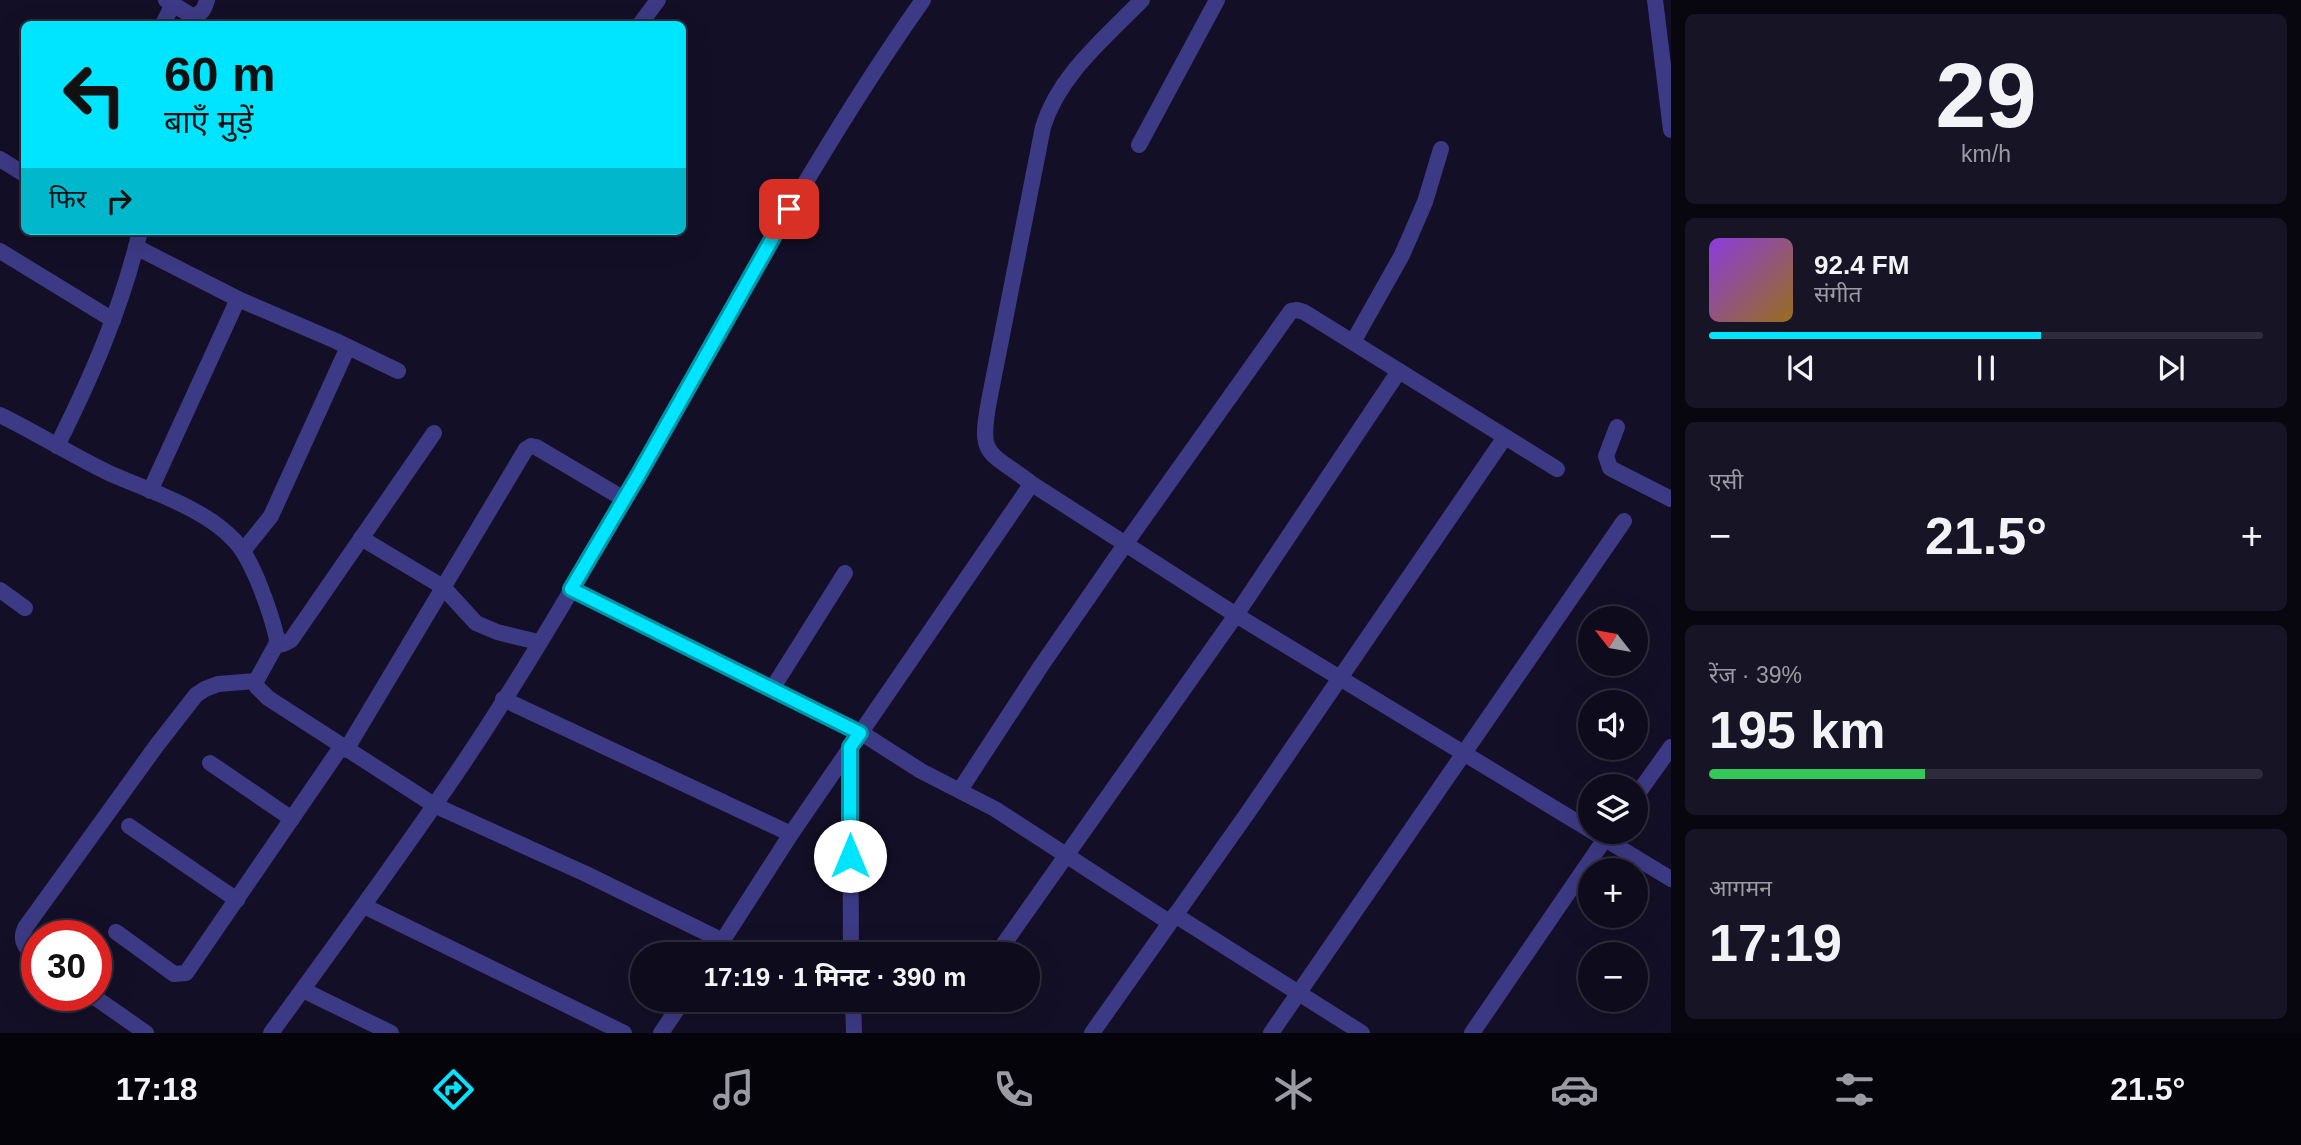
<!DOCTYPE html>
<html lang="hi">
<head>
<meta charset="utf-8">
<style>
	:root { --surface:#0e0b1c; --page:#171425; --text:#f1f3f6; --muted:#9b9ba3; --line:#2e2b3b; --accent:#00e5ff }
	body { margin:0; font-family:Helvetica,"Noto Sans Devanagari",sans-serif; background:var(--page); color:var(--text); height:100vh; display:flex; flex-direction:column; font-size:26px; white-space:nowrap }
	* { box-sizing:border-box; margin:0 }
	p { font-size:23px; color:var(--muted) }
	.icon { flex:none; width:38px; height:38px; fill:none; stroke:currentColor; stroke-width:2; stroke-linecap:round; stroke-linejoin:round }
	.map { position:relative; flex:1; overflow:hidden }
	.panel { display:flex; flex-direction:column; gap:14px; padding:14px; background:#08060f; width:630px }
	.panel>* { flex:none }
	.banner { position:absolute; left:21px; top:21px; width:665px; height:214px; border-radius:10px; box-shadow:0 7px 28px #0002,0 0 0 2px var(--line); background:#00e5ff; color:#111; overflow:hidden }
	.needle { width:46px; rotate:301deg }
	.tools { position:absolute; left:1578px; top:606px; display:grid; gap:14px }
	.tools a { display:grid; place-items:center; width:70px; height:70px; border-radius:50%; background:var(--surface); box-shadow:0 7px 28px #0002,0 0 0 2px var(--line); font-size:35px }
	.speed { position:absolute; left:21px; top:920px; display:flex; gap:14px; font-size:35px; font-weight:700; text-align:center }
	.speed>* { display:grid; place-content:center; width:91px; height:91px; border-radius:50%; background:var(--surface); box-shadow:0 7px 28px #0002,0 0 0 2px var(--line); line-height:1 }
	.speed .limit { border:10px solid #d22; background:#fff; color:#111 }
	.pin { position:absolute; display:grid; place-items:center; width:60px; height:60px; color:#fff; margin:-30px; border-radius:14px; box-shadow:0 4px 10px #0006 }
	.me { position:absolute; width:77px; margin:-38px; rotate:0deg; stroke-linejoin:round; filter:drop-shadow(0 0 5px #0008) }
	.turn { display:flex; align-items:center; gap:24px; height:147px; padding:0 28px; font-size:32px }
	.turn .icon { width:91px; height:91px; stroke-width:2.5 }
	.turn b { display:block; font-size:49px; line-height:60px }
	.then { display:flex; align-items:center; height:66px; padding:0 28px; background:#0003; gap:14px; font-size:26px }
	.big { font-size:52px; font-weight:700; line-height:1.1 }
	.panel .card { flex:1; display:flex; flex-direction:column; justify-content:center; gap:10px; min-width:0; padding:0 24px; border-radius:10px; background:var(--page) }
	.panel .dial { align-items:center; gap:0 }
	.dial b { font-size:91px; line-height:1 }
	.song { display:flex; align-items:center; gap:21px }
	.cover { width:84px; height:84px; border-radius:10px; background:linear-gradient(135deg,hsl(270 70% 55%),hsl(40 70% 35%)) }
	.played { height:7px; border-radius:4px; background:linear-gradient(90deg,var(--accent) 60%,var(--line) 60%) }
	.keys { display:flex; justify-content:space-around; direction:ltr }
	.heat { display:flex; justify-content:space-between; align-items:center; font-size:38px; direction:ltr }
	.charge { height:10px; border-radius:5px; background:linear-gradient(90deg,#34c759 39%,var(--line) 0) }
	.trip { position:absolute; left:630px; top:942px; width:410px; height:70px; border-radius:35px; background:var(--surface); box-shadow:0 7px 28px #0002,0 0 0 2px var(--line); font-weight:700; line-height:70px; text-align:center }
	.tabs { display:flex; height:112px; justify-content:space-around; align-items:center; background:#06040b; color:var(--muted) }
	.tabs .icon { width:49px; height:49px }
	.tabs .current { color:var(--accent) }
	.tabs b { font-size:32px; color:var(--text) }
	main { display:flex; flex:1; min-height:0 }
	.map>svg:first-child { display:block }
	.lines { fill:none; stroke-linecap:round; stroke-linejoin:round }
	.minor { stroke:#3d3a85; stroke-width:16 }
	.route-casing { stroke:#0095a6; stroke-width:18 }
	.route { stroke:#00e5ff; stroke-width:12 }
</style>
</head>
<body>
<main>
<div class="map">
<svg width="1671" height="1033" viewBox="0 0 1671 1033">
	<rect width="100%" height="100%" fill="#130f26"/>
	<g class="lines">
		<g class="minor">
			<path d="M166,0L192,16C202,14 204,10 207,0"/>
			<polyline points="1655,0 1671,130"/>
			<polyline points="163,24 173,4"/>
			<polyline points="640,24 658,0"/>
			<polyline points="1139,145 1217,0"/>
			<polyline points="0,159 24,174"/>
			<polyline points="136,247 238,299 336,341 398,371"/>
			<polyline points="0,251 113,320"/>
			<polyline points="1353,342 1402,255 1425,202 1441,149"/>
			<path d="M0,415C37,433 71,455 109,473C149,491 205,508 235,541C253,560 271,613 277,639L276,645L256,681L257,687L268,698L434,805L586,874L723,941"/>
			<polyline points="1617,427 1606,456 1610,468 1671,499"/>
			<path d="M57,446C92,376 122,307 140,231"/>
			<polyline points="1029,482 1236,615 1671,879"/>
			<polyline points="150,491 238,299"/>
			<polyline points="361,538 443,587 476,623 497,632 538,642"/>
			<polyline points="243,551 271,516 348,347"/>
			<polyline points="571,589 860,732 921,771 995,809 1169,922"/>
			<polyline points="0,590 25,608"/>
			<polyline points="276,645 283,644 291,640 434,433"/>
			<polyline points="772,689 845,573"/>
			<polyline points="503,699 791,834"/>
			<polyline points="850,747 851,954"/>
			<polyline points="346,750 526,449 531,446 536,447 624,499"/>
			<polyline points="210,763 292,819"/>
			<polyline points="960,790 1041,666 1126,543 1291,311 1297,310 1304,312 1557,469"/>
			<polyline points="1636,796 1671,747"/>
			<polyline points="129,826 237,900"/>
			<polyline points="364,906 624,1033"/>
			<polyline points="1175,915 1362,1033"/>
			<polyline points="116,932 174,974 186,973 341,747"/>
			<polyline points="1003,945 1236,615 1399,371"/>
			<path d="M714,954L791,834L1028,489L1029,482L1027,480C986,450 979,455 989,401L1043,127C1059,75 1105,38 1142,0"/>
			<path d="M37,957C26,949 19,941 25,928L157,745L196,695L205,689L218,684L256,681"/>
			<polyline points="303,990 391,1033"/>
			<polyline points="93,996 146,1033"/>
			<polyline points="853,999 854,1033"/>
			<path d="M271,1033C335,945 399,858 460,768C524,673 582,573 639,474C731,315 816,151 923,0"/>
			<polyline points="661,1033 684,999"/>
			<polyline points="1092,1033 1249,811 1505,437"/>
			<polyline points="1271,1033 1624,521"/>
			<polyline points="1472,1033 1609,833"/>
		</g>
	</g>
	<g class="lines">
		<g class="route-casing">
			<polyline id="route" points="789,209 639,474 571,589 860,733 850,747 850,856"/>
		</g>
		<use href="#route" class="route"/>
	</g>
</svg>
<div class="tools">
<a><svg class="needle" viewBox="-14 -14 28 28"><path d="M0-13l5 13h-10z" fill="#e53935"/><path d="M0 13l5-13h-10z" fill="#9b9ba3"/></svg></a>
<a><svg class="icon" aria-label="sound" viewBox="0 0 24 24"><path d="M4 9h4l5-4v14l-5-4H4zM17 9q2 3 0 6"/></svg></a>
<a><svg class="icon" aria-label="layers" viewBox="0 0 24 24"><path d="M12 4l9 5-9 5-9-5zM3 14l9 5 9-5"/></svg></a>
<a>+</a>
<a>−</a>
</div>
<div class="speed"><div class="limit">30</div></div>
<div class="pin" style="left:789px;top:209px;background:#d93025"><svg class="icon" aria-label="arrive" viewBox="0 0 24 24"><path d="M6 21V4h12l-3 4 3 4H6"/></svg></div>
<svg class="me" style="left:850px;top:856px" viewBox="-20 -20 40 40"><circle r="19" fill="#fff"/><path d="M0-13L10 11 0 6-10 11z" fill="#00e5ff"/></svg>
<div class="trip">17:19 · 1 मिनट · 390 m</div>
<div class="banner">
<div class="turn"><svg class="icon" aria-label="left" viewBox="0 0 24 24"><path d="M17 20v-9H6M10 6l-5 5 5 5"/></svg><div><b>60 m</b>बाएँ मुड़ें</div></div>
<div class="then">फिर<svg class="icon" aria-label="right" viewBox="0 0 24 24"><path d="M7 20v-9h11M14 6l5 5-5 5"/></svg></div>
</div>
</div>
<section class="panel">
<div class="card dial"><b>29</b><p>km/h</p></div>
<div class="card">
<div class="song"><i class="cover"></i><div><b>92.4 FM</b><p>संगीत</p></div></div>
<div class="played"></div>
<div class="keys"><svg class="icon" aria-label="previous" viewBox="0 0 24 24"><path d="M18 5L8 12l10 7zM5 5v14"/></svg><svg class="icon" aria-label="pause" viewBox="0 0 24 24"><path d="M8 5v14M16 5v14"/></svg><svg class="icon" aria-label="next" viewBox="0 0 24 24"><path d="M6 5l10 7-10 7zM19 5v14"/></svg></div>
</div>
<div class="card"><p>एसी</p>
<div class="heat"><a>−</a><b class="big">21.5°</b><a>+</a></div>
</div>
<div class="card"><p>रेंज · 39%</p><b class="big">195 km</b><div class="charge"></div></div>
<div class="card"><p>आगमन</p><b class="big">17:19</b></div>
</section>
</main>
<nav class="tabs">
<b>17:18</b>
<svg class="icon current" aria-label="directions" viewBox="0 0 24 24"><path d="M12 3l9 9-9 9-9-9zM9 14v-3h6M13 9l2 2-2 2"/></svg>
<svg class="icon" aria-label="music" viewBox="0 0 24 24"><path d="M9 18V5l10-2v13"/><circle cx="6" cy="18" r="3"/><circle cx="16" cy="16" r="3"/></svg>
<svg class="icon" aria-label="phone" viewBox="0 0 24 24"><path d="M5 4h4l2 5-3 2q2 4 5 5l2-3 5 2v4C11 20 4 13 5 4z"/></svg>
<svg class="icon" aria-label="climate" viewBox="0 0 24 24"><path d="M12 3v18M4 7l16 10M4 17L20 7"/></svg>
<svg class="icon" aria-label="car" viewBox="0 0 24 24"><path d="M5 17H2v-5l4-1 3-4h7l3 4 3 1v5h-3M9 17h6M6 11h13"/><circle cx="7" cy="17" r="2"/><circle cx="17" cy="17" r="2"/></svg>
<svg class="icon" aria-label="filters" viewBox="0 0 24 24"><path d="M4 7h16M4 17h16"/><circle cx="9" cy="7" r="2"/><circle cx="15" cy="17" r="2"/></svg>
<b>21.5°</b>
</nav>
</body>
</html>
